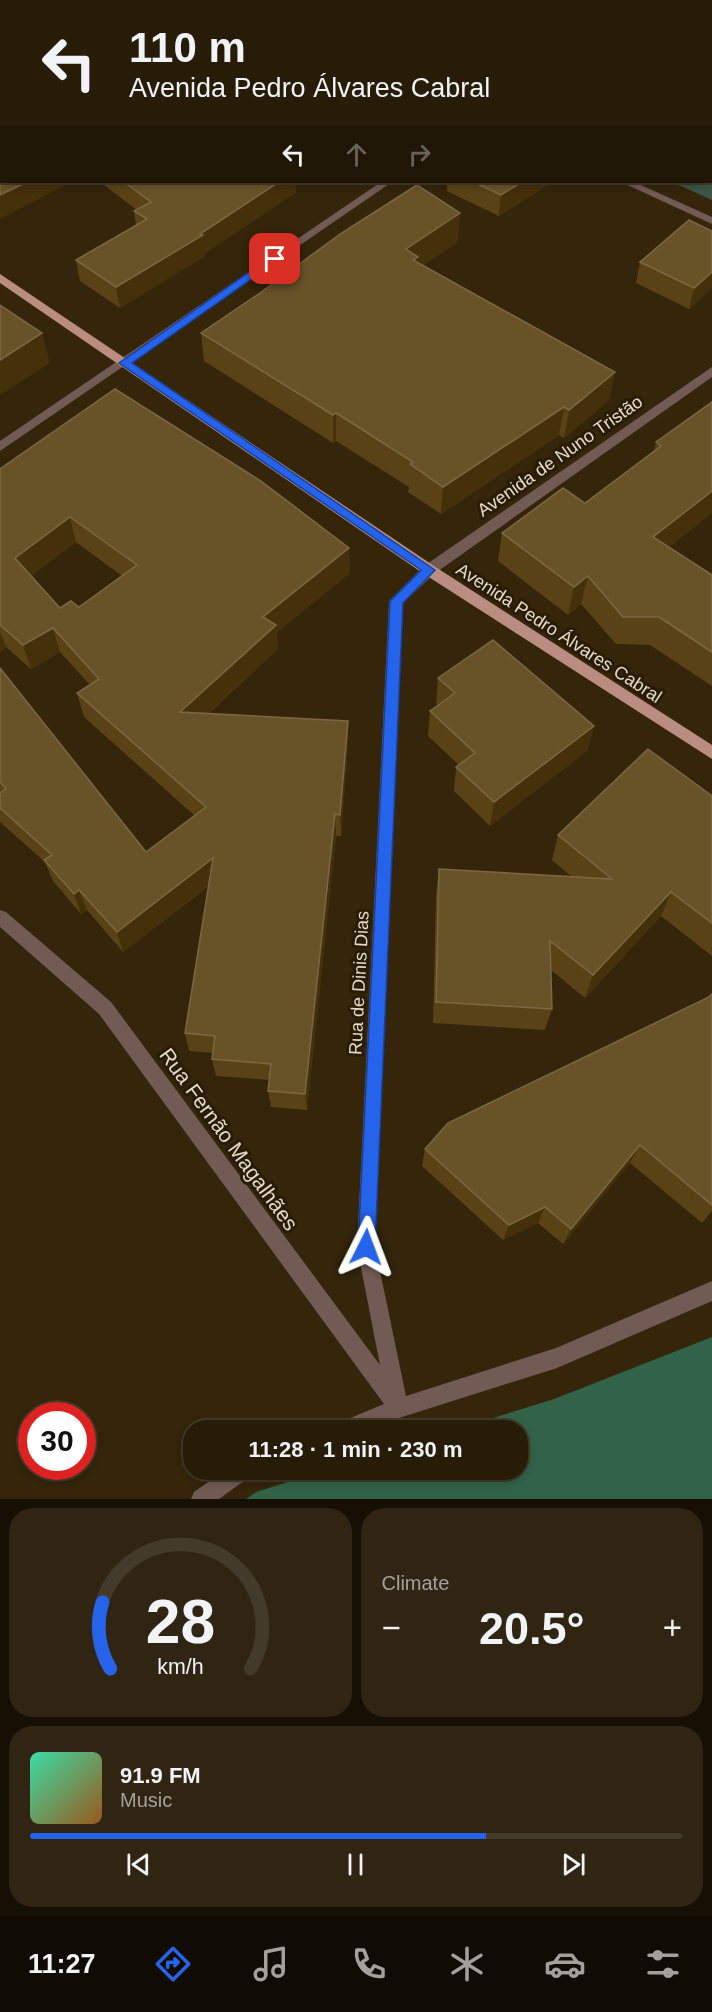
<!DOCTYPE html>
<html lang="en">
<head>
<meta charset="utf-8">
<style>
	:root { --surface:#271c08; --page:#2f2512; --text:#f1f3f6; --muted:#a4a19c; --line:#433a29; --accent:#2563eb }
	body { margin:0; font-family:Arial,sans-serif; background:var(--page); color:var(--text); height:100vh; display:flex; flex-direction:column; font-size:22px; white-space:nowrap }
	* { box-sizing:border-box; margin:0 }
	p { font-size:20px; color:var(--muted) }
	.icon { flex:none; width:33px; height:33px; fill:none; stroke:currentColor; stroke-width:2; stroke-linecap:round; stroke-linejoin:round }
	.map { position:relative; height:1499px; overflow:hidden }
	.sheet { display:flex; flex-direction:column; gap:9px; padding:9px; background:#150f04; flex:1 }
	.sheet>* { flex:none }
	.top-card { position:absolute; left:0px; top:0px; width:712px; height:183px; box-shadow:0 3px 9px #0003,0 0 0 2px var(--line); background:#271c08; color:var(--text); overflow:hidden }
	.speed { position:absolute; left:18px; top:1402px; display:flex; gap:12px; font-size:30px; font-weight:700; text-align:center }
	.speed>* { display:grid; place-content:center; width:78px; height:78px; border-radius:50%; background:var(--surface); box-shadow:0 3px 9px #0003,0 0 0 2px var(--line); line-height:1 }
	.speed .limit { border:9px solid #d22; background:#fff; color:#111 }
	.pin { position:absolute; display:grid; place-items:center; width:51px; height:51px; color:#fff; margin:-26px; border-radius:12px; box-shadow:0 3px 9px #0006 }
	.me { position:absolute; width:66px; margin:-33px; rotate:3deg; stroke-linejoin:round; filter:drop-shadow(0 0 4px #0008) }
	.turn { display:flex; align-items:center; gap:21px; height:126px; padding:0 30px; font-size:27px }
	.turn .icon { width:78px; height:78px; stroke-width:2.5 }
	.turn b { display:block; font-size:42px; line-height:51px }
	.lanes { display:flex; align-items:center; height:57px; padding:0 30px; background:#0003; justify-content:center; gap:30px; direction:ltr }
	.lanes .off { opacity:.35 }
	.big { font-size:45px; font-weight:800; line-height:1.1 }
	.sheet .tile { flex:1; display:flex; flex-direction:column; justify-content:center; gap:9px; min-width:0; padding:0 21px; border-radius:24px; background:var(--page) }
	.sheet .dial { align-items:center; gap:0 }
	.dial svg { height:156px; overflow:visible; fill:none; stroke:var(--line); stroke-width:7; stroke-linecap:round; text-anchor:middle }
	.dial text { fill:var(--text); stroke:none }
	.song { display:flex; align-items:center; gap:18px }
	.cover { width:72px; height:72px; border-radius:9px; background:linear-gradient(135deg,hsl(160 70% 55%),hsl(30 70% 35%)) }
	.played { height:6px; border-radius:3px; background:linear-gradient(90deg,var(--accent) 70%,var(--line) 70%) }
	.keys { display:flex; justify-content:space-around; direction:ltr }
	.heat { display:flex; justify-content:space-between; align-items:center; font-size:33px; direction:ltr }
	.sheet .tiles { flex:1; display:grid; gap:9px; grid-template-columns:1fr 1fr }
	.tile:last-child { grid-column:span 2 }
	.trip { position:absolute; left:183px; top:1420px; width:345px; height:60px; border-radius:24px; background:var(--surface); box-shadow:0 3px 9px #0003,0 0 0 2px var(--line); font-weight:800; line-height:60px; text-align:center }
	.tabs { display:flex; height:96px; justify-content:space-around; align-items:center; background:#100b03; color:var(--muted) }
	.tabs .icon { width:42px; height:42px }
	.tabs .selected { color:var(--accent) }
	.tabs b { font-size:27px; color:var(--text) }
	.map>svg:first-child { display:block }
	.industrial { fill:#3c2b23 }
	.green { fill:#3b5646 }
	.forest { fill:#326248 }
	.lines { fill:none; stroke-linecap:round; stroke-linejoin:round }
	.path { stroke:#70634d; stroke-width:3; stroke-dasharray:4.5 2; stroke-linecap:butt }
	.minor { fill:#715b54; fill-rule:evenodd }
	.major { fill:#ba8d80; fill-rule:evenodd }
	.wall { fill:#594216; fill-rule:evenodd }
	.shaded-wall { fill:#443009 }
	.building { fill:#685329; stroke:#7b6843; stroke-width:1.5; fill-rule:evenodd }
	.route { fill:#2563eb; stroke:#184099; stroke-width:1.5 }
	.labels { text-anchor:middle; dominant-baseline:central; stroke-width:6; stroke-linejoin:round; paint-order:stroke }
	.street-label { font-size:18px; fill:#e5dbcd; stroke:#2a1c03 }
	.near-street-label { font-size:21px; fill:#e5dbcd; stroke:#2a1c03 }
</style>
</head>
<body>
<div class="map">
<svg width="712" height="1499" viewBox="0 0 712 1499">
	<rect width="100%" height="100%" fill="#34250b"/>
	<polygon class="industrial" points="304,0 707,0 707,1 307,2"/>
	<polygon class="green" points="712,108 712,200 672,182 711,182"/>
	<polygon class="forest" points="712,1337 712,1499 246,1499 256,1492 326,1470 518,1470 518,1431 451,1431 554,1399"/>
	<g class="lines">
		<g class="path">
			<polyline points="511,0 515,2"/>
			<polyline points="20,2 23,0"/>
		</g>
		<g class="minor">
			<polygon points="231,0 242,0 243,2 232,2"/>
			<polygon points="381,182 392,182 0,451 0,441"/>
			<polygon points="621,182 634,182 712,217 712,224"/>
			<polygon points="712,367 712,377 434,574 403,603 375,1247 406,1396 556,1348 712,1281 712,1301 557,1368 399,1418 368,1431 333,1431 336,1424 384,1404 99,1014 0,927 0,910 6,912 111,1002 380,1365 357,1247 389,601 424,566"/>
			<polygon points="225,1470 259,1470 256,1477 241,1483 219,1499 191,1499 194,1492"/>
		</g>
		<g class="major">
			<polygon points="53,0 64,0 52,2"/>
			<polygon points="2,26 2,32 0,33 0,27"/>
			<polygon points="0,274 434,566 712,745 712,759 424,574 0,283"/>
		</g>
	</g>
	<g class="wall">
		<polygon points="100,182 295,182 296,192 205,253 205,256 120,308 80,281 76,260 136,225 134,211 137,210"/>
		<polygon points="447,182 552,182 499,216 447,191"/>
		<polygon points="712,231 712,288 689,309 636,283 640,262"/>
		<polygon points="458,242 423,265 615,372 609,400 564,438 559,435 441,514 408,492 409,487 336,441 333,443 204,361 201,333"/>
		<polygon points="712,402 712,513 669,547 712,575 712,686 650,645 616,644 581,604 568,615 498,561 502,533 585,503 654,452 656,442"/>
		<path d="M0,469L349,548L350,573L277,632L278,649L208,714L348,721V744L341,836H336L307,1110L271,1107L268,1091L270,1080L216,1076L212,1059L213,1053L189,1051L185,1033L209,886L123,952L87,910L81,914L53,881L45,862L0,822V668L146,852L195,816L84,717L77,693L90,685L60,652L31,669L6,647L0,652ZM76,542L122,576L79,607L60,608L31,576Z"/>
		<polygon points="438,678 594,726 587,751 490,826 454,791 456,767 459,765 428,736 430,711 438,705 436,704"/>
		<polygon points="712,796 712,956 661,916 585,998 551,970 552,1009 545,1030 433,1023 436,894 439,869 572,877 552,860 558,835"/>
		<polygon points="712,994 712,1211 702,1223 630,1163 563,1244 538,1223 503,1240 422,1166 425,1149 709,997"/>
	</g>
	<g class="shaded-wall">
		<polygon points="27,182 72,182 0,219 0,195"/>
		<polygon points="279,182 295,182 296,192 205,253 205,256 120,308 116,287 200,234"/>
		<polygon points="522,182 552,182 499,216 501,195"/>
		<polygon points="460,213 458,242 418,269 406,249"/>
		<polygon points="712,272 712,288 689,309 694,288"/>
		<polygon points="42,333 50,363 0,395 0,360"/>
		<polygon points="615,372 609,400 564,438 569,410"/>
		<polygon points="564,407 559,435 441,514 443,487"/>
		<polygon points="336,413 336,441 333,443 333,415"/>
		<polygon points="712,491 712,513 646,566 653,537"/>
		<polygon points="70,517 76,542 23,582 15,558"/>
		<polygon points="349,548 350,573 277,632 278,649 184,735 180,712 263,617"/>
		<polygon points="588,576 581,604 568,615 574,587"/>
		<polygon points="53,628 60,652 31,669 23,645"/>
		<polygon points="0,631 6,647 0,652"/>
		<polygon points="348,721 348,744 341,836 340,815"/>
		<polygon points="594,726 587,751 490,826 494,802"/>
		<polygon points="335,814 336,836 307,1110 305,1094"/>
		<polygon points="213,858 217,879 123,952 117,932"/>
		<polygon points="79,890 87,910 81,914 74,894"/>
		<polygon points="671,892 661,916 585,998 593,975"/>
		<polygon points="640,1145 630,1163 563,1244 571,1229"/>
		<polygon points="545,1207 538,1223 503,1240 509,1225"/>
	</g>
	<g class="building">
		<polygon points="0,38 2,39 2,182 27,182 0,195"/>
		<polygon points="124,182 279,182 200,234 203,235 116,287 76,260 147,219 134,211 151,202"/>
		<polygon points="473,182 522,182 501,195"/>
		<polygon points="417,185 460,213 406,249 418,257 413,260 615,372 569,410 564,407 443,487 410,464 413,462 336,413 333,415 201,333 260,293 340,234"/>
		<polygon points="689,220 712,231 712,272 694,288 640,262"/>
		<polygon points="0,305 42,333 0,360"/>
		<path d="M115,389L261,481L349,548L263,617L276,625L180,712L348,721L340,815L335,814L305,1094L268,1091L271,1064L212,1059L215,1036L185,1033L213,858L117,932L79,890L74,894L44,860L52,855L0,808V793L6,789L0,782V668L146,852L206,807L77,693L99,679L53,628L23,645L0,625V469ZM70,517L137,565L79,607L71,601L60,608L15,558Z"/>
		<polygon points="712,402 712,491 653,537 712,575 712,652 659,617 623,617 588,576 574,587 502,533 563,488 585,503 661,446 656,442"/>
		<polygon points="493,640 594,726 494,802 456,767 475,753 430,711 455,693 438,678"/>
		<polygon points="648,749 712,796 712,923 671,892 593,975 550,941 552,1009 436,1002 439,869 612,879 558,835"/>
		<polygon points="712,994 712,1205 640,1145 571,1229 545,1207 509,1225 425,1149 448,1123 709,997"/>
	</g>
	<polygon class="route" points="271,257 280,259 132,363 435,570 403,603 375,1247 372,1253 366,1255 360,1253 358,1247 390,601 421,570 119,363"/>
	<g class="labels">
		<g class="street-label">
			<text transform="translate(560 456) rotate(-35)">Avenida de Nuno Tristão</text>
			<text transform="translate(559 633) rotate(33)">Avenida Pedro Álvares Cabral</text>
			<text transform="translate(359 983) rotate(-87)">Rua de Dinis Dias</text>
		</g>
		<g class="near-street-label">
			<text transform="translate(229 1139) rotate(54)">Rua Fernão Magalhães</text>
		</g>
	</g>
</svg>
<div class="speed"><div class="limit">30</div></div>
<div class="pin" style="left:275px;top:259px;background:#d93025"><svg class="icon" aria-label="arrive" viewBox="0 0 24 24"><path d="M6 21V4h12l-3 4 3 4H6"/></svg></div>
<svg class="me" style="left:366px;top:1247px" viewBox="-20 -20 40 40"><path d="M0-17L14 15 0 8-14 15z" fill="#2563eb" stroke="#fff" stroke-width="4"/></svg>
<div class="trip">11:28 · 1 min · 230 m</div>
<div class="top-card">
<div class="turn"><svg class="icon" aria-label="left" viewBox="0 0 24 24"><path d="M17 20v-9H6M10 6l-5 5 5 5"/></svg><div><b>110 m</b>Avenida Pedro Álvares Cabral</div></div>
<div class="lanes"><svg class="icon" aria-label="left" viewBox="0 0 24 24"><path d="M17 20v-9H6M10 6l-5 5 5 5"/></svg><svg class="icon off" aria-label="ahead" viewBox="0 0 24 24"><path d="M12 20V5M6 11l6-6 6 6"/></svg><svg class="icon off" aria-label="right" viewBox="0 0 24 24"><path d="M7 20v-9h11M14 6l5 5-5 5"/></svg></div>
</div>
</div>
<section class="sheet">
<div class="tiles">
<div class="tile dial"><svg viewBox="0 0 100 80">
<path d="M14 69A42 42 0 1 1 86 69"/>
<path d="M14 69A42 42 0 0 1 10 35" stroke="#2563eb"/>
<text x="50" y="56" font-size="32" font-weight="700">28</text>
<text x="50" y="72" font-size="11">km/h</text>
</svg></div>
<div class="tile"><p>Climate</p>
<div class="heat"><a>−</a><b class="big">20.5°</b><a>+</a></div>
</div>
<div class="tile">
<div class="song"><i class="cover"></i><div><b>91.9 FM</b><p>Music</p></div></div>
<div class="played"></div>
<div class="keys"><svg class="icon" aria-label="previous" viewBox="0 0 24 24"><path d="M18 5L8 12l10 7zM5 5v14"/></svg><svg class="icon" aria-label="pause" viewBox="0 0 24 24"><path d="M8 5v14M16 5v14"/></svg><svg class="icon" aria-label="next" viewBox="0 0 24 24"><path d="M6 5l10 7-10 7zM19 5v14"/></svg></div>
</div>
</div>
</section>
<nav class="tabs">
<b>11:27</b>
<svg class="icon selected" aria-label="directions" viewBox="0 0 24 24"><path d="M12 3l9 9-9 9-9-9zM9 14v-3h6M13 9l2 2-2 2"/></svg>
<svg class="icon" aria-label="music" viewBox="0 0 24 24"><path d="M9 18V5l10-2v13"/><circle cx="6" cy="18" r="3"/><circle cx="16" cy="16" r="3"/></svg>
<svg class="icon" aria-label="phone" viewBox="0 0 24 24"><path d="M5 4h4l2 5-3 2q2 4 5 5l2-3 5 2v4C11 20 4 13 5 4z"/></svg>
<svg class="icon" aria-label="climate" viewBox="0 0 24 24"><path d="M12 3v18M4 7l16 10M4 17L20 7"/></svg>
<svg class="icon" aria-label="car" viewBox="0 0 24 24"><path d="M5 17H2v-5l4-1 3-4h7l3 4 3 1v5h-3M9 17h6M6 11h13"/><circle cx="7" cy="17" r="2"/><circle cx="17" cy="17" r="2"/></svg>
<svg class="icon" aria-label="filters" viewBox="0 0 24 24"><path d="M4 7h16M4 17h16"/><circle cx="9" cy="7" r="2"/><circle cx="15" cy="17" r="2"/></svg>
</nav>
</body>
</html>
